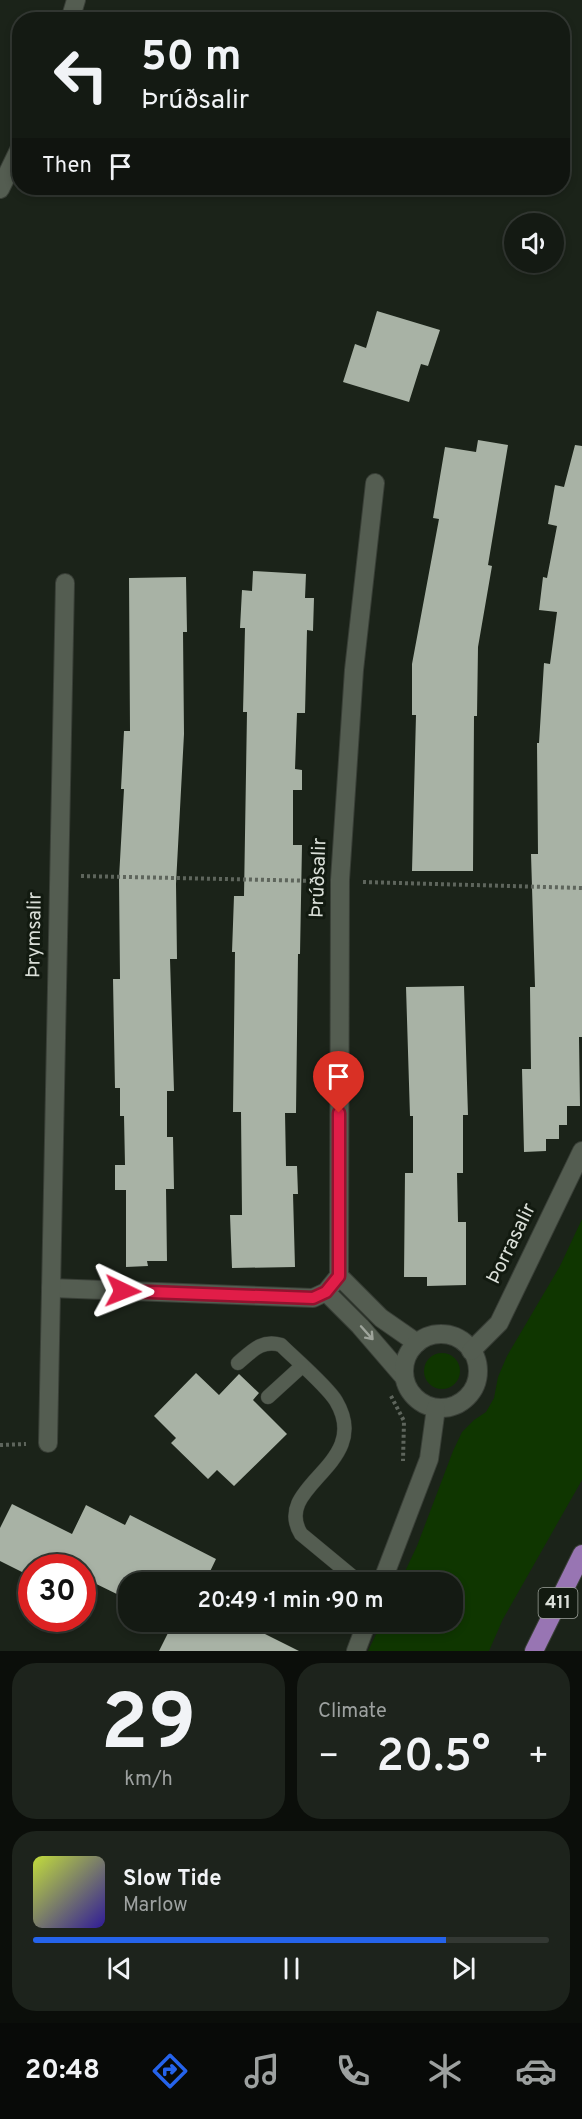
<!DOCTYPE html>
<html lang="en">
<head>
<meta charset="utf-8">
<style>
	:root { --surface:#141a13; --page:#1d231c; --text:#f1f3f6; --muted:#9da1a0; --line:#333833; --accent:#2563eb }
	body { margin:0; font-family:Overpass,sans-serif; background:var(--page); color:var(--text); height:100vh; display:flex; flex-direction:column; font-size:22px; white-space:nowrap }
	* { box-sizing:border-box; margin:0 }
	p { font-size:20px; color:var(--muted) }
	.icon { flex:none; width:33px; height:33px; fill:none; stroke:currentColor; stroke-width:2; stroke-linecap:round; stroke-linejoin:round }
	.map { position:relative; height:1651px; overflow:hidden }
	.drawer { display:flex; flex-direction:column; gap:12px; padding:12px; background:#0b0e0a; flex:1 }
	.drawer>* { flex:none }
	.hud { position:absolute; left:12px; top:12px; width:558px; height:183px; border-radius:24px; box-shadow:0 3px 9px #0003,0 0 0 2px var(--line); background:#141a13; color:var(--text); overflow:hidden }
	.buttons { position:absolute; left:504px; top:213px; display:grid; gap:12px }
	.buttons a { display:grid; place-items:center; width:60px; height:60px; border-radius:50%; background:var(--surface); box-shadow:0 3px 9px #0003,0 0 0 2px var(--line); font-size:30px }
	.speed { position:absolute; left:18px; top:1554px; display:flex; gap:12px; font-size:30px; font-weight:700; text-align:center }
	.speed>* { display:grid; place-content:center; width:78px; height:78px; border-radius:50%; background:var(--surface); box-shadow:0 3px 9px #0003,0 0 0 2px var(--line); line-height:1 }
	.speed .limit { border:9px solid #d22; background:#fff; color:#111 }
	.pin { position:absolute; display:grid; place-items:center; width:51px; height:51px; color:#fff; margin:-62px -26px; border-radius:50% 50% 50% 0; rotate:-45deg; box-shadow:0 0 6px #0007 }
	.pin .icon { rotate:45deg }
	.me { position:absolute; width:66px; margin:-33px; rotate:92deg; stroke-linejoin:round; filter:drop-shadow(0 0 4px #0008) }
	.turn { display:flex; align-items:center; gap:21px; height:126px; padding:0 30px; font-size:27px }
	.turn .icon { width:78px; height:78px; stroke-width:2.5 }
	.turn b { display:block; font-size:42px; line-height:51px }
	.then { display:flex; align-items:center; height:57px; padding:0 30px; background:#0003; gap:12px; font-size:22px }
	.big { font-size:45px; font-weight:600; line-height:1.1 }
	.drawer .card { flex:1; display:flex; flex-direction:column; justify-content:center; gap:9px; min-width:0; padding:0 21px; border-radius:24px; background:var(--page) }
	.drawer .dial { align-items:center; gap:0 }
	.dial b { font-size:78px; line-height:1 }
	.song { display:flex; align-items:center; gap:18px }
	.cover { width:72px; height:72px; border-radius:9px; background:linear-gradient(135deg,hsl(70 70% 55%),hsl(250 70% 35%)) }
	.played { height:6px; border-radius:3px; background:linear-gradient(90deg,var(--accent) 80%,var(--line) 80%) }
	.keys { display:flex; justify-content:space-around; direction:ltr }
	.heat { display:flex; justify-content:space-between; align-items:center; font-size:33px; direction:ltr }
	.drawer .tiles { flex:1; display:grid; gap:12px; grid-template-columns:1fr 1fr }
	.card:last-child { grid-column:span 2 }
	.trip { position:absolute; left:118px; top:1572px; width:345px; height:60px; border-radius:24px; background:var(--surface); box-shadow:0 3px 9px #0003,0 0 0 2px var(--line); font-weight:600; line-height:60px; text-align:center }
	.dock { display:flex; height:96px; justify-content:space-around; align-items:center; background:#080a08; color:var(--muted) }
	.dock .icon { width:42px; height:42px }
	.dock .active { color:var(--accent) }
	.dock b { font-size:27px; color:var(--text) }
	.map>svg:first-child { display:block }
	.green { fill:#0f3600 }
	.building { fill:#a8b2a5 }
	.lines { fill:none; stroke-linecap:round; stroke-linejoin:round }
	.lane-casing { stroke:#393f37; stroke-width:15 }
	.street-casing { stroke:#393f37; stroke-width:20 }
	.primary-casing { stroke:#393f37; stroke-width:20 }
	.path { stroke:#5e655c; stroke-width:4; stroke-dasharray:3 3; stroke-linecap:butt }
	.lane { stroke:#545d51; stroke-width:14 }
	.street { stroke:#545d51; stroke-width:18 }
	.primary { stroke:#9875b3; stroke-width:18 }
	.oneway { stroke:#9ea49b }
	.route-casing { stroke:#92132f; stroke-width:15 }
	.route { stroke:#e11d48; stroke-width:10 }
	.labels { text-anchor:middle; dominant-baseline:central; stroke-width:6; stroke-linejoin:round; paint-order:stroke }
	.shield { fill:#121a10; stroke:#9ea49c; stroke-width:1.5 }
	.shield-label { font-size:18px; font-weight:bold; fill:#dadfd8 }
	.street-label { font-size:20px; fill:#dadfd8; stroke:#121a10 }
</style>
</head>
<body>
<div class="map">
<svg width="582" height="1651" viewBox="0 0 582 1651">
	<rect width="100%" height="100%" fill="#1b2319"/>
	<g class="green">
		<polygon points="582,1219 582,1480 503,1619 489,1651 368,1651 382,1622 453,1622 453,1582 400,1582 417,1546 453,1451 462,1432 474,1420 486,1412 494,1398 498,1377 507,1356 560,1266"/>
		<circle cx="442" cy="1371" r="18"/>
	</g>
	<g class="building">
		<polygon points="377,311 440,330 428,366 421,364 409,402 343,382 355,344 366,348"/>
		<polygon points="478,440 508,445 488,565 492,566 478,647 477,716 474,716 473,871 412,871 416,715 412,715 412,664 439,519 433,518 445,447 476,452"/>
		<polygon points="575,445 582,446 582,1037 579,1037 580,1106 567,1106 567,1125 559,1125 559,1139 546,1139 546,1151 524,1152 522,1069 531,1069 530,987 535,987 531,854 538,854 537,743 539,743 544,663 550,664 557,612 539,610 543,577 547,578 557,526 548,524 555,485 564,487"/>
		<polygon points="253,571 306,574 305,598 314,598 313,631 307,630 305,713 297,713 295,769 302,770 302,790 293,790 293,845 302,845 300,954 298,954 296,1113 285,1113 286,1166 297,1166 298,1194 293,1194 295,1267 232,1268 230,1215 242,1215 241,1112 233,1112 235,952 232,952 234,896 244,896 247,712 243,712 245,628 240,628 242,590 252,591"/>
		<polygon points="186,577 187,632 183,632 184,734 176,884 177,959 170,959 174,1091 167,1091 167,1137 173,1137 174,1189 166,1189 167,1261 147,1261 148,1266 126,1267 126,1190 115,1190 115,1165 125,1165 124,1116 120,1116 120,1088 115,1088 113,979 120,979 119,878 124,789 121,789 124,731 130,731 129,578"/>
		<polygon points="464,986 468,1115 463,1115 463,1173 457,1173 458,1222 466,1222 466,1285 427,1286 427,1277 404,1277 405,1173 413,1173 413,1116 410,1116 406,987"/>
		<polygon points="196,1373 219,1395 239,1374 259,1393 253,1400 287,1434 234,1486 217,1470 208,1479 171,1443 176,1438 154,1416"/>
		<polygon points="12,1504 72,1534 86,1505 125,1525 130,1515 216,1559 205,1582 129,1582 129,1600 82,1577 82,1568 32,1568 32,1577 0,1561 0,1528"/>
		<polygon points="171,1622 241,1622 299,1651 159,1651 173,1623"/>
	</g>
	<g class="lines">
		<g class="lane-casing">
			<g id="lane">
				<path d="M238,1363C252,1351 262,1339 281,1345C294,1358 327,1386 336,1401C374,1465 271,1485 301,1534L359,1582"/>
				<polyline points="268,1397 302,1366"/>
			</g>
		</g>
		<g class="street-casing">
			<g id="street">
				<polyline points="70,20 76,0"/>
				<polyline points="0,189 20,148"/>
				<polyline points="339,1276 381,1318 417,1343"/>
				<polyline points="51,1288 313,1298 326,1292 339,1276 340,880 354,670 375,483"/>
				<polyline points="326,1292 360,1326 404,1377"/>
				<circle cx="441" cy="1371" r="37"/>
				<polyline points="471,1351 499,1323 582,1151"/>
				<polyline points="48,1443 65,583"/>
				<polyline points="382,1582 429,1459 436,1408"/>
				<polyline points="356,1651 367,1622"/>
			</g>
		</g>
		<g class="primary-casing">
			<polyline id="primary" points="534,1651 582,1554"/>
		</g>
		<g class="path">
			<polyline points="81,876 319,881"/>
			<polyline points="363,882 582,888"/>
			<polyline points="391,1396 404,1421 403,1461"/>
			<polyline points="0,1445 26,1444"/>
		</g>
		<use href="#lane" class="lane"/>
		<use href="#street" class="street"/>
		<use href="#primary" class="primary"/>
	</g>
	<defs><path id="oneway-shaft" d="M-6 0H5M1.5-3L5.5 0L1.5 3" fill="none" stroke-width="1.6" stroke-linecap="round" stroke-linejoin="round" transform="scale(1.5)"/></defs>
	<use class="oneway" href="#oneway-shaft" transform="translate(367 1333) rotate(48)"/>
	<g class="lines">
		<g class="route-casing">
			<polyline id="route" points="123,1291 313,1298 326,1292 339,1276 339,1113"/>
		</g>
		<use href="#route" class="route"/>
	</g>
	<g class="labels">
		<rect class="shield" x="538.5" y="1588" width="39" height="30" rx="4.5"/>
		<g class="shield-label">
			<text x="558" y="1603">411</text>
		</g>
		<g class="street-label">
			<text transform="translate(319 878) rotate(-88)">Þrúðsalir</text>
			<text transform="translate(35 935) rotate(-89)">Þrymsalir</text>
			<text transform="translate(512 1244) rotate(-64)">Þorrasalir</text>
		</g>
	</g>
</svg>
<div class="buttons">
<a><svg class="icon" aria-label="sound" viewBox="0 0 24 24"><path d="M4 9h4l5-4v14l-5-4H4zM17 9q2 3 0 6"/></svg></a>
</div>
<div class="speed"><div class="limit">30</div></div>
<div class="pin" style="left:339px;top:1113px;background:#d93025"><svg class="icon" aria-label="arrive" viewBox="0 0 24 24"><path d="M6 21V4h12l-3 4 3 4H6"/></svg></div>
<svg class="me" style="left:123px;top:1291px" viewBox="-20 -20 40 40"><path d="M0-17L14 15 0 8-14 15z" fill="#e11d48" stroke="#fff" stroke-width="4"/></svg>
<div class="trip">20:49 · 1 min · 90 m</div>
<div class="hud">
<div class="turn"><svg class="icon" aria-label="left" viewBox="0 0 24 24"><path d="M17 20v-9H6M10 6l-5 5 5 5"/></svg><div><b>50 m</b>Þrúðsalir</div></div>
<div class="then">Then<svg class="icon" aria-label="arrive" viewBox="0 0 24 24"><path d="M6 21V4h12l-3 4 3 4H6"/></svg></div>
</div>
</div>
<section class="drawer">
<div class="tiles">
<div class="card dial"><b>29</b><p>km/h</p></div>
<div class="card"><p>Climate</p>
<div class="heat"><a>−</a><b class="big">20.5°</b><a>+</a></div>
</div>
<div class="card">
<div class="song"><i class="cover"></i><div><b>Slow Tide</b><p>Marlow</p></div></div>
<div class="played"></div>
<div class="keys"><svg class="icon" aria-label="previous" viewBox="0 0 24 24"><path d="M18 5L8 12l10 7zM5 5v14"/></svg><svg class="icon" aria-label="pause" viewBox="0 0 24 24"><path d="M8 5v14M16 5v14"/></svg><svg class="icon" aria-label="next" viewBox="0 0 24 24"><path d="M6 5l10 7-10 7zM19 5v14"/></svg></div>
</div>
</div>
</section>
<nav class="dock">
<b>20:48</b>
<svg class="icon active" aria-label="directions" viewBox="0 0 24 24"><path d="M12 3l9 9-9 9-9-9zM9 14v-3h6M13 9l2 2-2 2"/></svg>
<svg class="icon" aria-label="music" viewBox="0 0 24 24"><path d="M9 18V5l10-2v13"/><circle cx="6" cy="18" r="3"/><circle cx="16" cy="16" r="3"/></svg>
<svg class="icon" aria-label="phone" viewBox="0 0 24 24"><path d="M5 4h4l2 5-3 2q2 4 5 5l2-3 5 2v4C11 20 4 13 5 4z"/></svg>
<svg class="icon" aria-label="climate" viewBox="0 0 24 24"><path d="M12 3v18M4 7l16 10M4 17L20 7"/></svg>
<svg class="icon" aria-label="car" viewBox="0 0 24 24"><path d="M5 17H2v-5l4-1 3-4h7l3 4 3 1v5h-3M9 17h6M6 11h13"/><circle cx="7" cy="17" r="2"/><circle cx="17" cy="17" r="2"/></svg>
</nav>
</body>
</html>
